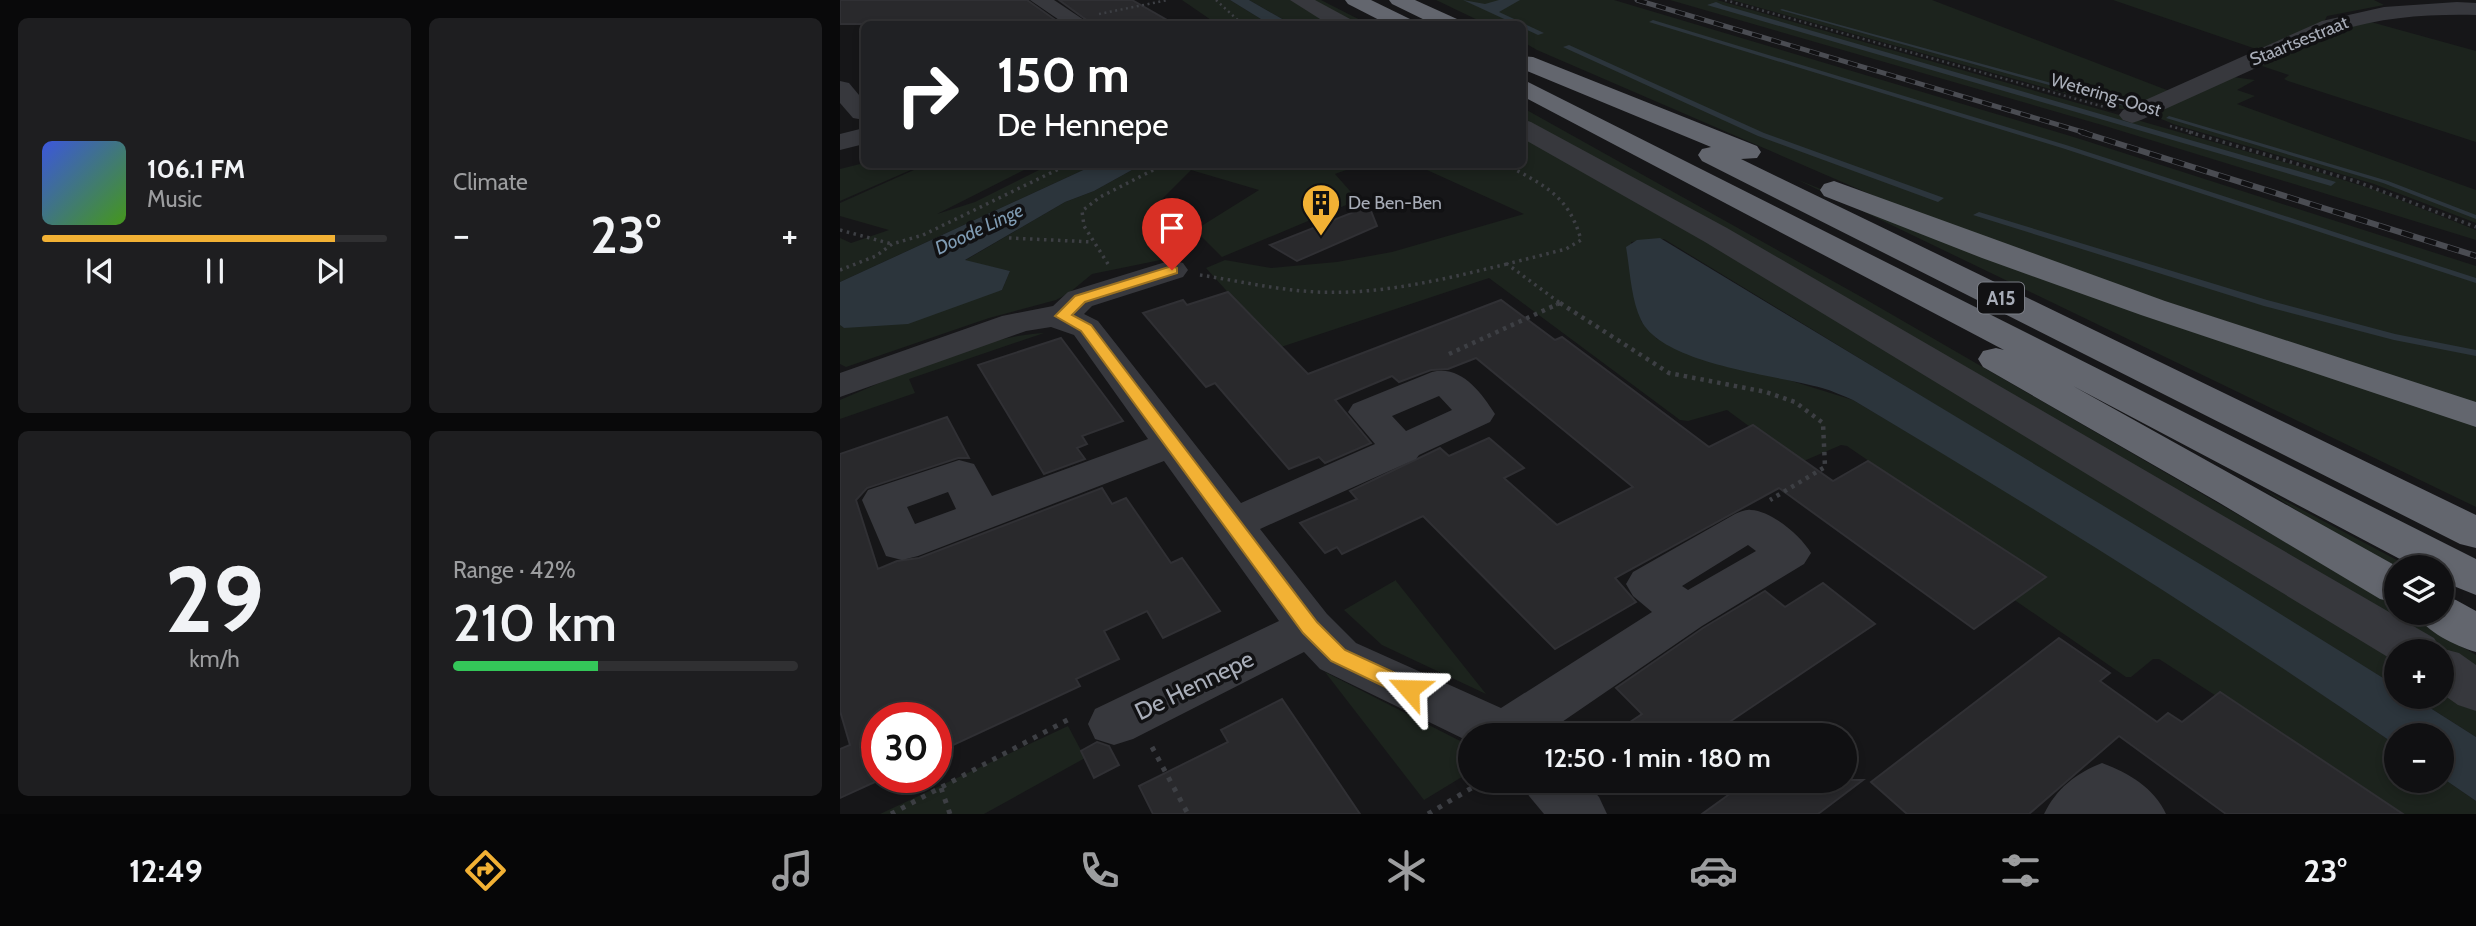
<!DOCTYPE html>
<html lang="en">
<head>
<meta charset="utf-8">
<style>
	:root { --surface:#101012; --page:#1e1e20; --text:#f1f3f6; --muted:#9c9d9f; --line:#303032; --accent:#f2b134 }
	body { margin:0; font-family:Cabin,sans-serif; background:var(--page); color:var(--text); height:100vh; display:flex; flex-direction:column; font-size:26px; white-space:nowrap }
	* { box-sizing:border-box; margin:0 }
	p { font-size:23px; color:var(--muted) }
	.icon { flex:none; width:38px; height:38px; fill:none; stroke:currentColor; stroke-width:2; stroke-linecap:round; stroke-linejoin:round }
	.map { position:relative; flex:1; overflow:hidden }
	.sheet { display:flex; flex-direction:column; gap:18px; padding:18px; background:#09090a; width:840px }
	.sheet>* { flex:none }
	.guide { position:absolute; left:21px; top:21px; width:665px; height:147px; border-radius:10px; box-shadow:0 4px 10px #0003,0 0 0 2px var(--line); background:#202124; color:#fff; overflow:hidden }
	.tools { position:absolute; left:1544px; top:555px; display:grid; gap:14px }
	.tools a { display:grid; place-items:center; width:70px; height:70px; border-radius:50%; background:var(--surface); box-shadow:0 4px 10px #0003,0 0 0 2px var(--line); font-size:35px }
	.speed { position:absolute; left:21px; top:702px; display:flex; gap:14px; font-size:35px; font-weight:700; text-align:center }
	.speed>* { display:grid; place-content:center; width:91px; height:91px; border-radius:50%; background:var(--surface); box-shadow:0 4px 10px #0003,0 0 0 2px var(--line); line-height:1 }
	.speed .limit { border:10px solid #d22; background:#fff; color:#111 }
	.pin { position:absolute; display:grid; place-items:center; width:60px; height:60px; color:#fff; margin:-72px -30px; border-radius:50% 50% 50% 0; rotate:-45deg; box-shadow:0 0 7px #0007 }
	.pin .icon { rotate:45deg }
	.me { position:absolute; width:77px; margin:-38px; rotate:295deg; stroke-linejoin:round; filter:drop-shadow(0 0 5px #0008) }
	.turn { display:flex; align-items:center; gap:24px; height:147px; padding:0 21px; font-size:32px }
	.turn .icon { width:91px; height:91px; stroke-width:2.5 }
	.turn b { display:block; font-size:49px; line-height:60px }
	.big { font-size:52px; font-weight:600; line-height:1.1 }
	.sheet .widget { flex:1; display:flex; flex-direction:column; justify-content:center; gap:10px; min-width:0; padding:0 24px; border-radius:10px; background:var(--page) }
	.sheet .dial { align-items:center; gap:0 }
	.dial b { font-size:91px; line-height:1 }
	.song { display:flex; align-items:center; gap:21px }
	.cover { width:84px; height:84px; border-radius:10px; background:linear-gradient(135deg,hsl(230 70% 55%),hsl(100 70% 35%)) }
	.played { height:7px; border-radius:4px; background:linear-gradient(90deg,var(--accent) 85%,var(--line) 85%) }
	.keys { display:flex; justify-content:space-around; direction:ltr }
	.heat { display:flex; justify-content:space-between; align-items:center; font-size:38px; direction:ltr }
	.charge { height:10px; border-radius:5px; background:linear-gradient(90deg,#34c759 42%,var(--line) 0) }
	.sheet .tiles { flex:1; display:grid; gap:18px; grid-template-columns:repeat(2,1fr) }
	.trip { position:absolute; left:618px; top:723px; width:399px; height:70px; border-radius:35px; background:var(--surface); box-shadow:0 4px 10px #0003,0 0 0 2px var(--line); font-weight:600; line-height:70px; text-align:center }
	.menu { display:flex; height:112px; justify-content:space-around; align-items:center; background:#060607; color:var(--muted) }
	.menu .icon { width:49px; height:49px }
	.menu .selected { color:var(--accent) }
	.menu b { font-size:32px; color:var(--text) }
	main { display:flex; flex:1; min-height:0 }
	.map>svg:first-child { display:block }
	.green { fill:#1c231d }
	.water { fill:#2c353c }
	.building { fill:#29292c; stroke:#303034; stroke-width:2 }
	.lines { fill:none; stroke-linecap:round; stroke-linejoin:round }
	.path-far3 { stroke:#3d3f44; stroke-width:2.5; stroke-dasharray:2 3.5; stroke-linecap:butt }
	.path-far2 { stroke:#3d3f44; stroke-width:3.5; stroke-dasharray:2.5 4.5; stroke-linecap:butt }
	.path-far1 { stroke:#3d3f44; stroke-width:4.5; stroke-dasharray:3.5 5; stroke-linecap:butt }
	.path { stroke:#3d3f44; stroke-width:5; stroke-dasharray:4.5 7; stroke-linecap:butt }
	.minor { fill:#37383d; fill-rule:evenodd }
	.highway { fill:#63666e; fill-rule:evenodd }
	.rail-far1-casing { stroke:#4a4c52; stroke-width:5 }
	.rail-casing { stroke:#4a4c52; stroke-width:6 }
	.rail-far1 { stroke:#111113; stroke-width:3.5; stroke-dasharray:10; stroke-linecap:butt }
	.rail { stroke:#111113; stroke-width:4.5; stroke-dasharray:12; stroke-linecap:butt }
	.route { fill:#f2b134; stroke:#9d7322; stroke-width:2 }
	.labels { text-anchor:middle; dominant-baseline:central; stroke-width:7; stroke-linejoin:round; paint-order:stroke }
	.far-street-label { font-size:18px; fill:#a8adb8; stroke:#111113 }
	.far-poi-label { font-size:18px; fill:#a8adb8; stroke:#111113; text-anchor:start }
	.far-water-label { font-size:19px; font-style:italic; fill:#7f9bb3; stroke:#111113 }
	.shield { fill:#111113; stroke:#7b7e86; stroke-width:2 }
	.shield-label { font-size:19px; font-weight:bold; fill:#a8adb8 }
	.near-street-label { font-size:24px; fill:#a8adb8; stroke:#111113 }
</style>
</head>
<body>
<main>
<section class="sheet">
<div class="tiles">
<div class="widget">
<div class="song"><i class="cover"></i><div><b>106.1 FM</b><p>Music</p></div></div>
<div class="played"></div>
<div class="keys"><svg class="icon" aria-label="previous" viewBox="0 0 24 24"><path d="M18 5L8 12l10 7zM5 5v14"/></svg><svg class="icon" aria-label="pause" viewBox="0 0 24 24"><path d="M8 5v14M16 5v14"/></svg><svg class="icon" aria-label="next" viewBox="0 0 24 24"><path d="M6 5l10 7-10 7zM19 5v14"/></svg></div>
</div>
<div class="widget"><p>Climate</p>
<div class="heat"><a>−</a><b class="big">23°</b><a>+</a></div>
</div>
<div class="widget dial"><b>29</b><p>km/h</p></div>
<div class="widget"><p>Range · 42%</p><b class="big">210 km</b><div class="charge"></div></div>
</div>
</section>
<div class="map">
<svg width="1636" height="814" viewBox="0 0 1636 814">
	<rect width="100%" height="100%" fill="#161618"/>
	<g class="green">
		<polygon points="342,0 390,0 429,24 377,24"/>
		<polygon points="409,0 481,0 528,24 451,24"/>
		<polygon points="596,0 774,0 1237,138 1636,266 1636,403 1285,288 1053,204 697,50 683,42 682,24 646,24"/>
		<polygon points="830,0 877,0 1472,170 1535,190 1636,230 1636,240 1262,125"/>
		<polygon points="892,0 1092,0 1332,92 1292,109 1281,109"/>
		<polygon points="1273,0 1534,0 1544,5 1487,16 1483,24 1422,51"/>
		<polygon points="1520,19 1636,51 1636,142 1448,81 1444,79 1449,75 1416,64"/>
		<polygon points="1393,77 1415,80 1397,90 1415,96 1397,104 1636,190 1636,223 1534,184 1333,124 1310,114"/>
		<polygon points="683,108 1025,299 1556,606 1556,612 1566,613 1636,655 1636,737 1573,697 1601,696 1601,651 1556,651 1556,686 824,239 791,242 801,321 817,339 1013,400 1185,502 1413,647 1556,745 1556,780 1601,780 1601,777 1636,801 1636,814 1559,814 1319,659 1313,659 1291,677 1286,677 1173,599 1192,573 1007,446 1001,445 959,463 887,410 848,421 840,420 649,278 438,348 366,268 385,260 431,268 497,262 552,252 684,214 576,165 682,164"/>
		<polygon points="24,163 24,164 82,165 0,201 0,169"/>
		<polygon points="85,165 194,165 97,214 135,202 209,165 254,165 0,282 0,238 11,243 49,230 0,216 0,203"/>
		<polygon points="301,165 520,165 495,174 518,200 382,257 355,230 419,190 351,170 318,203 345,255 252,274 229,293 216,300 149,318 6,367 0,364 0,325 4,328 162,290 170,271 124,261 225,202 254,191"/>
		<polygon points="956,179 1079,229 1636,418 1636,507"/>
		<path d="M204,333L69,379L75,393L0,419V400C59,375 141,336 204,333Z"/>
		<polygon points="1421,488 1570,567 1556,567 1556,572"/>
		<polygon points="556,580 556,581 646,694 542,645 504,610"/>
		<polygon points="485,672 630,746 630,772 584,800"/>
		<polygon points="228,726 245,758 144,814 40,814"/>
	</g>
	<g class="water">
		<polygon points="390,0 409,0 451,24 429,24"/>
		<polygon points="623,0 645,4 659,0 680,0 659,12 704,33 698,35 683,28 682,24 675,24"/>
		<polygon points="876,2 883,5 1496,182 1491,186 867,5"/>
		<polygon points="942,9 1288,104 1293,107 1284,106 940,10"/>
		<polygon points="813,20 1226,145 1636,278 1636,283 1222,148 809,22"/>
		<polygon points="729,45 924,133 1104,198 1098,202 918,136 723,47"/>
		<polygon points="1329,116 1548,181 1636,215 1636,219 1543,183 1326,118"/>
		<polygon points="254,165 301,165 254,191 225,202 125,260 170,271 162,290 68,324 4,328 0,325 0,282"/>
		<polygon points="1139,212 1427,300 1555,334 1636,350 1636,356 1554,340 1424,306 1133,215"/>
		<path d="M820,238L1378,575L1556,686V696L1573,697L1636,737V801L1601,777V735H1556V745C1378,622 1198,510 1013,400C1003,396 993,391 982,388C938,375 823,365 801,320C791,299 790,270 786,247L797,240Z"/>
	</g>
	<g class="building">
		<polygon points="0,0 187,0 221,24 0,24"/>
		<polygon points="219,0 292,0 334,24 252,24"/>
		<polygon points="529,206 537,226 457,261 430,245"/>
		<polygon points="388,292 468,374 661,300 715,340 722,337 869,447 913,425 993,481 1028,461 1206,577 1134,629 939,488 775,578 796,602 715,649 583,516 502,554 497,547 485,553 460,523 517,499 510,491 600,448 609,456 649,438 684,468 664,478 717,525 793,487 636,358 608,369 591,370 559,382 552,376 495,400 531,443 485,463 479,457 449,469 375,383 366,387 303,313 343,300 347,305"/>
		<polygon points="221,338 283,421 242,436 247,444 237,448 245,459 204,474 138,365"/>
		<polygon points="107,417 129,458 118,458 27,488 16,500 38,569 57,561 79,558 262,488 272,504 286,498 331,563 342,558 380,611 323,638 307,611 264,631 279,659 236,679 240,686 96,753 96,718 37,718 37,781 0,798 0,749 10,745 0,711 0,454"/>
		<polygon points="983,583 1035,624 870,735 799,735 787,724 802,714 776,688 863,628 925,591 945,607"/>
		<polygon points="1219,638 1270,673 1260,681 1317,722 1328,713 1342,722 1380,692 1563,814 1386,814 1279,736 1189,814 1067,814 1031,782"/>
		<polygon points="442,699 520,814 313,814 299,786 388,742 381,730"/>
		<polygon points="257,742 269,746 279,765 254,778 241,751"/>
		<polygon points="909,780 1023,780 978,814 862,814"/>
	</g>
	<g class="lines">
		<g class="path-far3">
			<polyline points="376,0 402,24"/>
			<polyline points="885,0 1268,108"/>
			<polyline points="259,14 328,0"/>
			<polyline points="1330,126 1355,133"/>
		</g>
		<g class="path-far2">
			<polyline points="1349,132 1515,181 1636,227"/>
			<path d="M665,164C703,185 729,195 741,240L726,249L667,264L720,303L716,305"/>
			<polyline points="0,230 52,244"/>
			<polyline points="169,238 253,242"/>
			<polyline points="268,264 244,226 242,211 260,197 325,164"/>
			<polyline points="0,270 36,256 52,244 83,235 229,164"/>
			<path d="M360,275C399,281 437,290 477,292C541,295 605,279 667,264"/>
			<polyline points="720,303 723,305"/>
		</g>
		<g class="path-far1">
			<polyline points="720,303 829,373 926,392 955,402 983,423 985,467 930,500"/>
			<polyline points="609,354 720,303"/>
		</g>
		<g class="path">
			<polyline points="312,747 348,814"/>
			<polyline points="101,788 110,814"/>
			<polyline points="51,814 233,717"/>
			<polyline points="588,814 645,780"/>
		</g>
		<g class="minor">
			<polygon points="190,0 214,0 250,24 225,24"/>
			<polygon points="450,0 475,0 510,19 513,24 488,24"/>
			<path d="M1617,2L1636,3V15C1589,14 1543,17 1498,31L1301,120L1292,123L1283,120L1279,115L1283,110L1482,21L1544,7Z"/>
			<polygon points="0,81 9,83 24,101 24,120 13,118 0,103"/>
			<polygon points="682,119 691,122 887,228 1594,638 1600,648 1619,653 1636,665 1636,711 1618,705 1601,693 1601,651 1556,651 1556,662 865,242 682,138"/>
			<polygon points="24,128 24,144 0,150 0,134"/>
			<path d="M332,260L343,263L348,270L343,277L252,306L244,314L258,321L401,503L535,444L508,412L513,404L592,372C621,365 640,391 655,414L650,422L579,455L576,459L420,529L487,614L516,643L661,708L812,612L793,596L786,584L793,572L895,514C900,512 906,509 911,510C932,511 961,536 971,553L964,564L862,626L703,735H630V742L480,669L464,652L293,739L274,745L255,739L248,724L255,709L439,621L324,461L78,556L62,560L46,556L22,500L28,490L119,460L134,464L152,496L308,439L234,335L211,327L186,331L0,397V373L162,316L213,306L228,292ZM599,396L612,410L566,431L552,416ZM108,492L116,509L75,524L67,507ZM908,545L916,551L848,590L842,586Z"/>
			<path d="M1262,763C1289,773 1314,788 1326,814H1204C1216,789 1236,773 1262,763Z"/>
			<polygon points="682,780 744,780 759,797 767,814 704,814 689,796"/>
		</g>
		<g class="highway">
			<polygon points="505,0 531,0 570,19 573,24 547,24 508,4"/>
			<polygon points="549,0 575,0 617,19 620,24 593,24 552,4"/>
			<polygon points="682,56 693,57 917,146 921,152 917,158 901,159 1636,515 1636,548 1620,544 862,161 858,155 862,149 871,147 682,69"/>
			<polygon points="682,79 1636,559 1636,595 1601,581 1601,567 1575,567 1233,386 1558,567 1556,603 1540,599 1378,502 1143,367 1138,359 1143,351 1156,348 1164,350 682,96"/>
			<polygon points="994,181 1325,301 1636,402 1636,427 1301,315 1142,258 984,196 980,190 984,184"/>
			<path d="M1601,595L1616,600L1636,611V652C1614,645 1587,633 1575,612H1601Z"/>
		</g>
		<g class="rail-far1-casing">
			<polyline id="rail-far1" points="797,0 1246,133"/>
		</g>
		<g class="rail-casing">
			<polyline id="rail" points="1241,132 1636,256"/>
		</g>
		<use href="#rail-far1" class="rail-far1"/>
		<use href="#rail" class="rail"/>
	</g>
	<polygon class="route" points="332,266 337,268 337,273 245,302 232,315 251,325 477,622 505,650 577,683 580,689 577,695 569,697 562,695 491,661 463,633 241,331 215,316 235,296"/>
	<defs>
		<g id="building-pin" transform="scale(2.0125)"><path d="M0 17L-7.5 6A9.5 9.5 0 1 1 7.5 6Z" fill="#f2b134" stroke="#111113"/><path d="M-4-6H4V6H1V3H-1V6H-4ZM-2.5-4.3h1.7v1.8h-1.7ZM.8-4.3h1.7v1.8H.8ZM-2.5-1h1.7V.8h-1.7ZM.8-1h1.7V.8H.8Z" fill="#111"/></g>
	</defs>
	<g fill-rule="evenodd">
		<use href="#building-pin" x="481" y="203"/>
	</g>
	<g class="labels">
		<g class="far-street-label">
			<text transform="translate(1459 41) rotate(-22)">Staartsestraat</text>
			<text transform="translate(1266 95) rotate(16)">Wetering-Oost</text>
		</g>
		<g class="far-poi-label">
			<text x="508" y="203">De Ben-Ben</text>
		</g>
		<g class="far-water-label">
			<text transform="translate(139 229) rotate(-25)">Doode Linge</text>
		</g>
		<rect class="shield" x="1138" y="282.5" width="46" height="31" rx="5"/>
		<g class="shield-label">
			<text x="1161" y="298">A15</text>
		</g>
		<g class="near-street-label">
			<text transform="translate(354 685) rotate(-26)">De Hennepe</text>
		</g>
	</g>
</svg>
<div class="tools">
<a><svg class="icon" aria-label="layers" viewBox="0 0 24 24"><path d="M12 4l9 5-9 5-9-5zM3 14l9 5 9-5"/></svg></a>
<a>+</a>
<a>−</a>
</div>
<div class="speed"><div class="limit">30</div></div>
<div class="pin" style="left:332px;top:270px;background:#d93025"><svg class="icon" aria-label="arrive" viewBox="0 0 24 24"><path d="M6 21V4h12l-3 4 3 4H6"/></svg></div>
<svg class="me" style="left:569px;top:689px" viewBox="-20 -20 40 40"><path d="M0-17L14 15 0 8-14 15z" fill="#f2b134" stroke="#fff" stroke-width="4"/></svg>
<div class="trip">12:50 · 1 min · 180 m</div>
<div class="guide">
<div class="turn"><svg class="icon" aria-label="right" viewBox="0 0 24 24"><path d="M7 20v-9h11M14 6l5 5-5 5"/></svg><div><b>150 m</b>De Hennepe</div></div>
</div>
</div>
</main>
<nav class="menu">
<b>12:49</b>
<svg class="icon selected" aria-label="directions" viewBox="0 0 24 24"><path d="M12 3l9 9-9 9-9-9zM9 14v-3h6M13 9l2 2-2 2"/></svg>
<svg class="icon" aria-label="music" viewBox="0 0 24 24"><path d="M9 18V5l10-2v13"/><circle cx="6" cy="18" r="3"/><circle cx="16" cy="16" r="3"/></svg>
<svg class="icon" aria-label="phone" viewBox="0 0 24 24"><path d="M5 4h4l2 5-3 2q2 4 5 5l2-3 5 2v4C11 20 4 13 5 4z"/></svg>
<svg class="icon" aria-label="climate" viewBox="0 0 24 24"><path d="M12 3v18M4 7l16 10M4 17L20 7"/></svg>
<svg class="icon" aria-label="car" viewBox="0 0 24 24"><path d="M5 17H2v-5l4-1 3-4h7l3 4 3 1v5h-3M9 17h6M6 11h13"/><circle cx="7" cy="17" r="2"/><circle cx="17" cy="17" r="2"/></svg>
<svg class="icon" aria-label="filters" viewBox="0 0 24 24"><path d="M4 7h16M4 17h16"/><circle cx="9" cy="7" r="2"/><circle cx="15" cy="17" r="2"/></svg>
<b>23°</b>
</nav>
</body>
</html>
